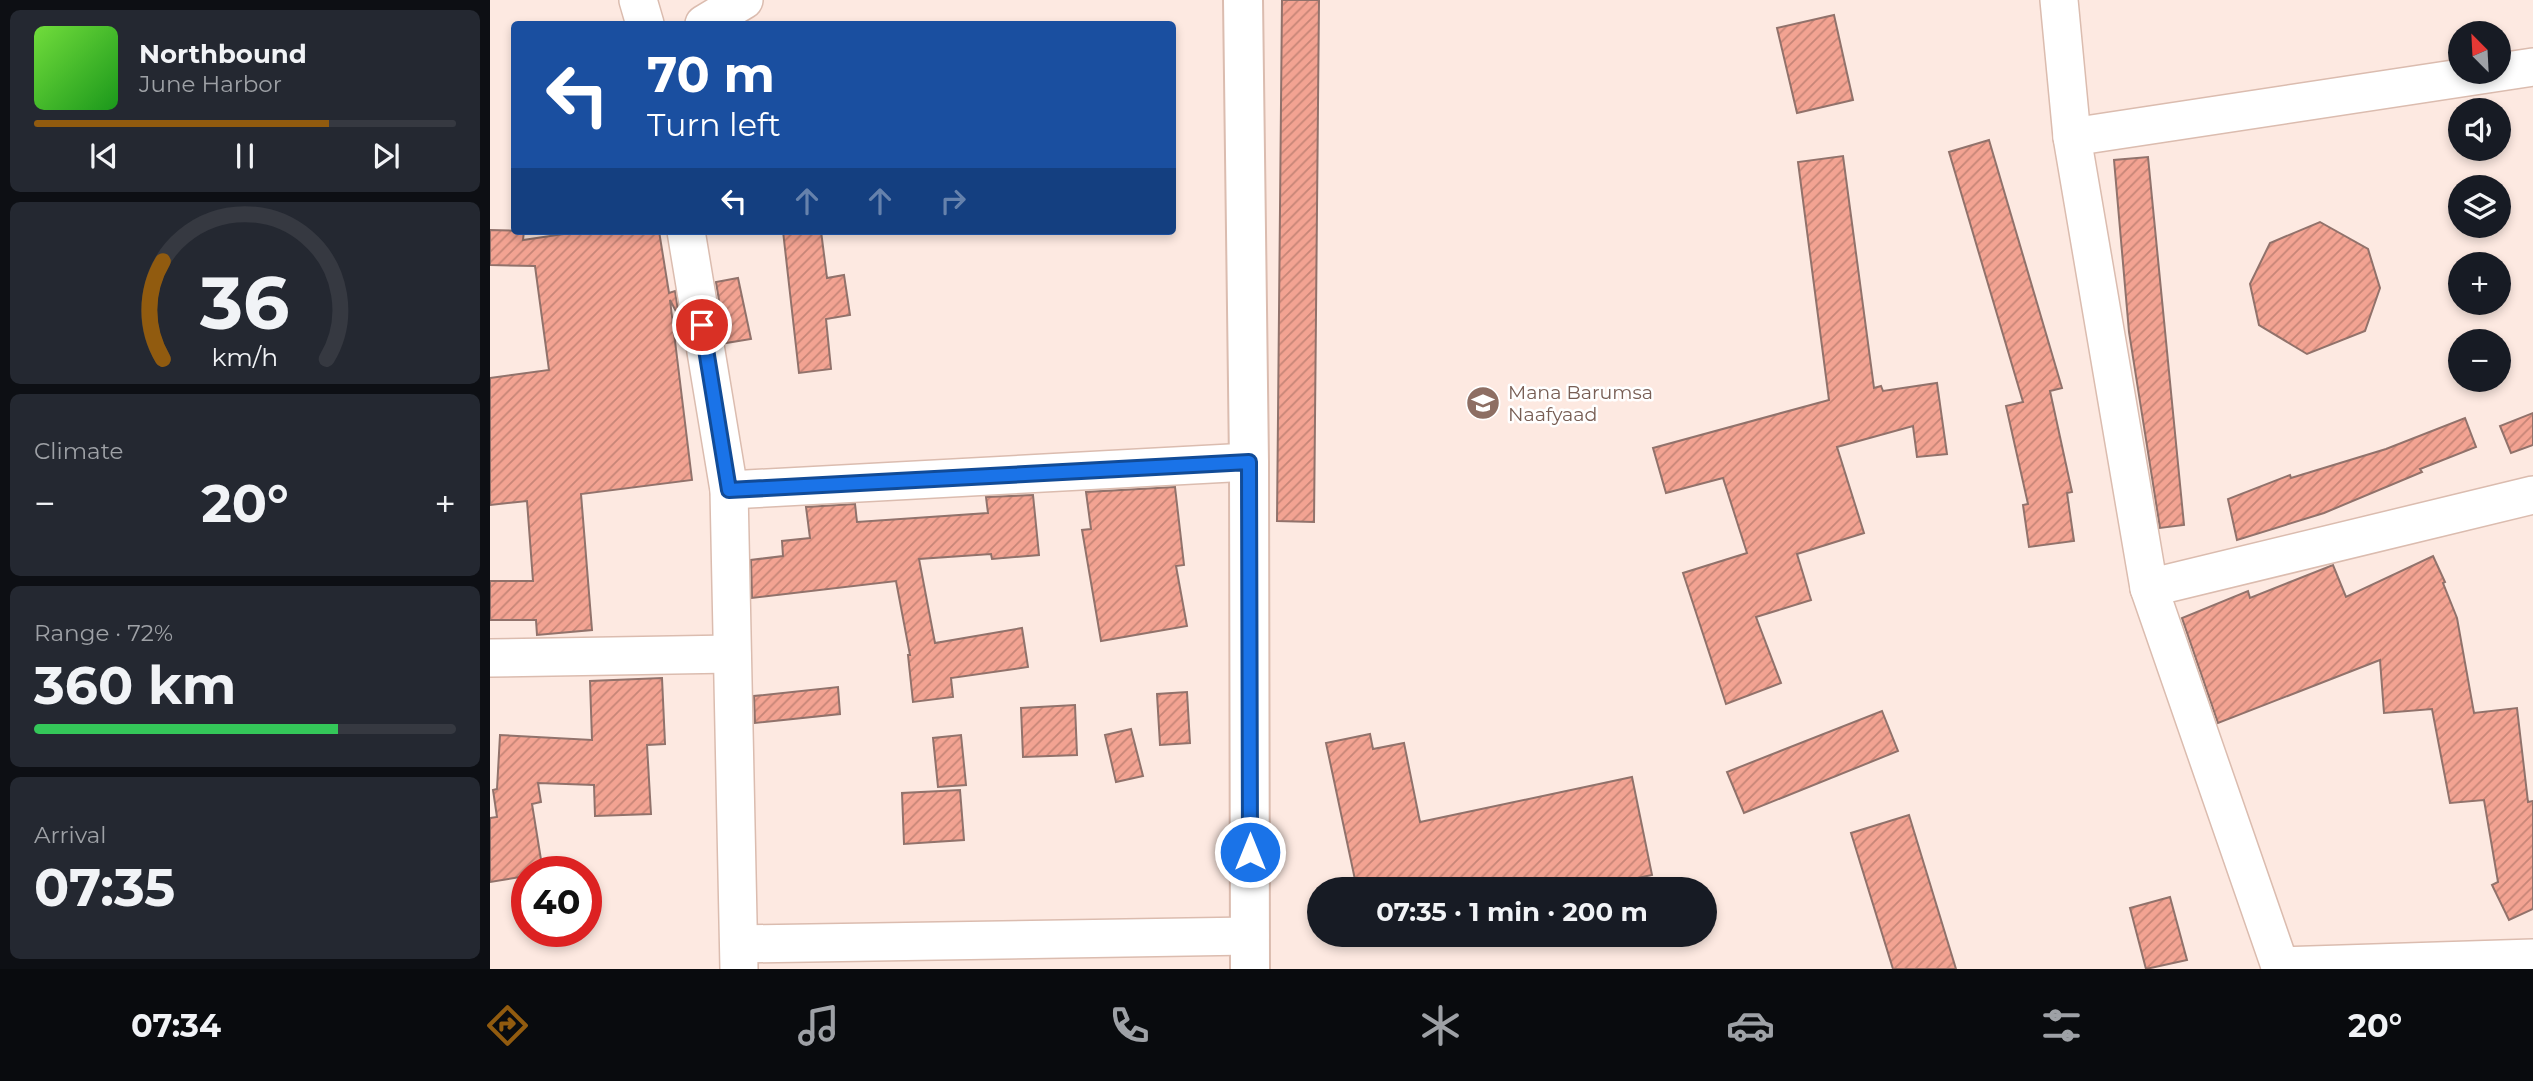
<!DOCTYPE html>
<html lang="en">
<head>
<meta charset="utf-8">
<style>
	:root { --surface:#171b24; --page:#242831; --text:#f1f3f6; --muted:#9ea1a6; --line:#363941; --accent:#915b0f }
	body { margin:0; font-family:Montserrat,sans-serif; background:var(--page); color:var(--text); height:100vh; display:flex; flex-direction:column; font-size:26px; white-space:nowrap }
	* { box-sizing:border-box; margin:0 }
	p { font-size:23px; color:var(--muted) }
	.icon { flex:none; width:38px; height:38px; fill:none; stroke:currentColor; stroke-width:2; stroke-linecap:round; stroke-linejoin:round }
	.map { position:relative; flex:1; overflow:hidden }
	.details { display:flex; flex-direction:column; gap:10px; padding:10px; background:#0d0f14; width:490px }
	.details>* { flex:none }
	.top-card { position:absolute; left:21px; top:21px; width:665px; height:214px; border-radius:7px; box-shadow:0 4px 10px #0003; background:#1a4fa0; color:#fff; overflow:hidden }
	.needle { width:46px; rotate:336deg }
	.fabs { position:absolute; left:1958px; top:21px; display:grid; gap:14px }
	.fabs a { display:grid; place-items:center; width:63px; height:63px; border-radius:50%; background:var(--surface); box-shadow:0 4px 10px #0003; font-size:35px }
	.speed { position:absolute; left:21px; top:856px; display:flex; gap:14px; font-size:35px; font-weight:700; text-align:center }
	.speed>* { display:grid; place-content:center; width:91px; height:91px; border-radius:50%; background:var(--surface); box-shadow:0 4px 10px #0003; line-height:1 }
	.speed .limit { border:10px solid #d22; background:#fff; color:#111 }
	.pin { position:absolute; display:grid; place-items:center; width:60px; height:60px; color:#fff; margin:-30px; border:4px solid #fff; border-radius:50%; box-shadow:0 2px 7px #0007 }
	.me { position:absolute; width:77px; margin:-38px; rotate:0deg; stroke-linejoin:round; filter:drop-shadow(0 0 5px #0008) }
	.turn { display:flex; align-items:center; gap:24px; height:147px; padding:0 21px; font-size:32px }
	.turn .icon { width:91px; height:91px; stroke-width:2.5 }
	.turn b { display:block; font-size:49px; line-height:60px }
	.lanes { display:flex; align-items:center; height:66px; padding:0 21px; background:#0003; justify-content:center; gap:35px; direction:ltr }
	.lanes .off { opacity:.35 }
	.big { font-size:52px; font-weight:700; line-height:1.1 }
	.details .card { flex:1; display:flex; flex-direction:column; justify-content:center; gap:10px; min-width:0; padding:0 24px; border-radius:10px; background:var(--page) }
	.details .dial { align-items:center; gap:0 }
	.dial svg { height:182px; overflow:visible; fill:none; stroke:var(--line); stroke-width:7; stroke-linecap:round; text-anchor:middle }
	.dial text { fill:var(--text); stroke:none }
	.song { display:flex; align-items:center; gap:21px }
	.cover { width:84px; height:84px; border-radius:10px; background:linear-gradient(135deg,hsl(100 70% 55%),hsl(120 70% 35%)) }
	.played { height:7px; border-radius:4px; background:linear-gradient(90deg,var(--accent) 70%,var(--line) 70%) }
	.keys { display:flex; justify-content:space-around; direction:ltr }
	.heat { display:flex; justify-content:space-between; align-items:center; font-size:38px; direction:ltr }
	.charge { height:10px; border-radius:5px; background:linear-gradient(90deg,#34c759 72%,var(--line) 0) }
	.trip { position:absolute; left:817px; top:877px; width:410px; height:70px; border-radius:35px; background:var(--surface); box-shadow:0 4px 10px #0003; font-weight:700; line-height:70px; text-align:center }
	.menu { display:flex; height:112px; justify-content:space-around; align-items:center; background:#090b0e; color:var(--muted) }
	.menu .icon { width:49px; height:49px }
	.menu .current { color:var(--accent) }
	.menu b { font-size:32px; color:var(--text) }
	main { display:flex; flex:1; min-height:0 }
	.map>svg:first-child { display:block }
	.building { fill:url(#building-hatch); stroke:#91726b; stroke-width:2 }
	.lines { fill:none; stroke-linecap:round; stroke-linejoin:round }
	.street-casing { stroke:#dbbcaf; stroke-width:40 }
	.secondary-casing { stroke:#dbbcaf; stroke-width:42 }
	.street { stroke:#fff; stroke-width:37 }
	.secondary { stroke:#fff; stroke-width:38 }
	.route-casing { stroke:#114b97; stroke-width:18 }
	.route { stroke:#1a73e8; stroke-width:12 }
	.labels { text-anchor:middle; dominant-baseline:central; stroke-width:5; stroke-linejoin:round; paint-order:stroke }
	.education-label { font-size:19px; fill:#785e54; stroke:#fff; text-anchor:start }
</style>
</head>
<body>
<main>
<section class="details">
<div class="card">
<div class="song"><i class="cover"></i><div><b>Northbound</b><p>June Harbor</p></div></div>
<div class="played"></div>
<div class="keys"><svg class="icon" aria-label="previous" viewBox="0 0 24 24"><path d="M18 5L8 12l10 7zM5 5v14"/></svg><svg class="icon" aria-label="pause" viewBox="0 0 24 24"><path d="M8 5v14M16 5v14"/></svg><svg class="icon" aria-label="next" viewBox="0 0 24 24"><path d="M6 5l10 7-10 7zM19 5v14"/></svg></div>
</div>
<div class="card dial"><svg viewBox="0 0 100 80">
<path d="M14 69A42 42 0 1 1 86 69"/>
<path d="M14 69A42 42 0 0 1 14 26" stroke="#915b0f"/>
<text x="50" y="56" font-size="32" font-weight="700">36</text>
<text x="50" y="72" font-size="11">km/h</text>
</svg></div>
<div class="card"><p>Climate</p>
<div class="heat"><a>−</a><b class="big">20°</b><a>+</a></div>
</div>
<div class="card"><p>Range · 72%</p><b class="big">360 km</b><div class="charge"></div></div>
<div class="card"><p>Arrival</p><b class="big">07:35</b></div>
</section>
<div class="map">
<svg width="2043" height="969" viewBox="0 0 2043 969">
	<defs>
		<pattern id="building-hatch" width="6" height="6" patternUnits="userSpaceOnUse" patternTransform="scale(1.75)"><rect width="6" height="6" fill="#f3a392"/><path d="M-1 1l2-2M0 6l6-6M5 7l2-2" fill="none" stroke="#c68577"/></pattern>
	</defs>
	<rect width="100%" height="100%" fill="#fde9e1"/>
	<g class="building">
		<polygon points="792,0 829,0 824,522 787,521"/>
		<polygon points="1344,15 1363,100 1307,113 1287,28"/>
		<polygon points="1499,140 1572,388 1560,391 1582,492 1577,493 1584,541 1539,547 1533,505 1538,504 1516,406 1533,402 1459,152"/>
		<polygon points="1353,156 1384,388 1391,386 1393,391 1447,383 1457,454 1427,457 1423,426 1347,447 1374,533 1307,554 1321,600 1266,617 1291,683 1236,704 1193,573 1257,553 1233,478 1176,493 1163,448 1339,400 1308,162"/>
		<polygon points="1658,157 1694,525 1670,528 1639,332 1624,160"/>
		<polygon points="1830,222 1878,249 1890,288 1875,331 1817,354 1769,325 1760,284 1780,243"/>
		<polygon points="0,230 34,231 33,240 94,231 169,231 179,293 185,291 189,317 180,300 202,480 91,494 102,630 47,635 46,620 0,620 0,581 43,581 37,501 0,505 0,378 59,370 45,266 0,265"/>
		<polygon points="293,231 331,231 337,278 354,275 360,315 336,319 341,369 309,373"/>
		<polygon points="248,278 261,339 236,343 226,282"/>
		<polygon points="2043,413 2043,445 2021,453 2010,426"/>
		<polygon points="1975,418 1986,447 1930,469 1932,472 1834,513 1747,540 1738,499 1800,475 1801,478 1896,449"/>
		<polygon points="685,487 694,565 686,566 697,626 611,641 592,530 601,529 596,492"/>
		<polygon points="543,495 549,555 502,559 501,554 429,559 445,643 532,628 538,667 461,678 463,697 423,702 418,655 420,655 406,581 262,598 261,560 293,556 292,541 320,538 316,507 365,504 367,522 498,513 496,497"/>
		<polygon points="1943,556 1955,582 1953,583 1967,618 1984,713 2027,708 2038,802 2043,801 2043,909 2019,920 2002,885 2008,882 1994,800 1960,803 1942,709 1894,713 1890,660 1728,723 1692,618 1758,591 1760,598 1843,565 1856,597"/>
		<polygon points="172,678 175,744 157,745 161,814 105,816 104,785 48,783 51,802 42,804 53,872 37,872 37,876 0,882 0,818 7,817 3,790 7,789 10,735 102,740 100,681"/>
		<polygon points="348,687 350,714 265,723 264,696"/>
		<polygon points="697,692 700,743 670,745 667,694"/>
		<polygon points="585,705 587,755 533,757 531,708"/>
		<polygon points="1392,711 1408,751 1254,813 1237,772"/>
		<polygon points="641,729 653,776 626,782 615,735"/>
		<polygon points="880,734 883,749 914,743 930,822 1142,777 1162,875 1094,889 867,889 836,743"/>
		<polygon points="471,735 476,785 448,787 443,738"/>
		<polygon points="470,790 474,840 414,844 412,793"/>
		<polygon points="1419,815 1466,969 1403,969 1361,833"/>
		<polygon points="1680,897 1697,960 1656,969 1640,908"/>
	</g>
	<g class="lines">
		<g class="street-casing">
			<g id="street">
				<polyline points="148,0 155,24"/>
				<polyline points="1569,0 1582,137 1659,588 1791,969"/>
				<polyline points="214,24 254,0"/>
				<polyline points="1582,137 2043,67"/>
				<polyline points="196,231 239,490 249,969"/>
				<polyline points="239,490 759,462"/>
				<polyline points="1659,588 2043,495"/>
				<polyline points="0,658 242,654"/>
				<polyline points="249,944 760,936"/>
				<polyline points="1790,966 2043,958"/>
			</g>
		</g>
		<g class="secondary-casing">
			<polyline id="secondary" points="753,0 759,462 760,969"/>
		</g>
		<use href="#street" class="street"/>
		<use href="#secondary" class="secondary"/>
	</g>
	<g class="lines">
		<g class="route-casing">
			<polyline id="route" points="212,325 239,490 759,462 760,852"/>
		</g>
		<use href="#route" class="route"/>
	</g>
	<defs>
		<g id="school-disc" transform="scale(1.75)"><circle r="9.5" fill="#8d6e63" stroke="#fff"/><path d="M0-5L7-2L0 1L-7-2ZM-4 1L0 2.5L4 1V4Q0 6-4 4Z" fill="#fff"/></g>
	</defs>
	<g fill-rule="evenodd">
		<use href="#school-disc" x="993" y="403"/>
	</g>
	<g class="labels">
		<g class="education-label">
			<text x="1018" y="392">Mana Barumsa<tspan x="1018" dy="22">Naafyaad</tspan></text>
		</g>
	</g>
</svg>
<div class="fabs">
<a><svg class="needle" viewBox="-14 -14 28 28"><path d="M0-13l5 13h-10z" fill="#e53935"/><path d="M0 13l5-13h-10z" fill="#9ea1a6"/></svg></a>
<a><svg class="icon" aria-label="sound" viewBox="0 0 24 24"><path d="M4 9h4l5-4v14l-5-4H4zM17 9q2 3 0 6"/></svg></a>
<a><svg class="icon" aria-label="layers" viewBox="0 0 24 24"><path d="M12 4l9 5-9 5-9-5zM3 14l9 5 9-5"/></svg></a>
<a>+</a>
<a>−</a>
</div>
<div class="speed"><div class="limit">40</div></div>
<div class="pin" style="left:212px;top:325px;background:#d93025"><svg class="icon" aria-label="arrive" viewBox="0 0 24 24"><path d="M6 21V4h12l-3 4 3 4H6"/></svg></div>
<svg class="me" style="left:760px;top:852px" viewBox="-20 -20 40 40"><circle r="17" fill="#1a73e8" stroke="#fff" stroke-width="3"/><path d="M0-11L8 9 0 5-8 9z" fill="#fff"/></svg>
<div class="trip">07:35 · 1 min · 200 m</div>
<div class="top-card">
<div class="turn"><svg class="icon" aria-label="left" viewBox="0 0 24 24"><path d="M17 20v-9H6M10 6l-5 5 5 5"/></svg><div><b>70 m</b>Turn left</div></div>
<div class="lanes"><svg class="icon" aria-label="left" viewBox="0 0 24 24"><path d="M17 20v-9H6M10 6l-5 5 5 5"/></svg><svg class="icon off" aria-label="ahead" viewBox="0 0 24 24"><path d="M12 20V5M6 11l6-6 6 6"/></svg><svg class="icon off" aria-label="ahead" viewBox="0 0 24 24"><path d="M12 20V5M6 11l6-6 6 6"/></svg><svg class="icon off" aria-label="right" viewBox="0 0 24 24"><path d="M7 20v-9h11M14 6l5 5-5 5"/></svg></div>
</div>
</div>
</main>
<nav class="menu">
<b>07:34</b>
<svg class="icon current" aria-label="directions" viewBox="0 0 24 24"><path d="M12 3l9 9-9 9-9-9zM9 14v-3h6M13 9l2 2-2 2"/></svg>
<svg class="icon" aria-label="music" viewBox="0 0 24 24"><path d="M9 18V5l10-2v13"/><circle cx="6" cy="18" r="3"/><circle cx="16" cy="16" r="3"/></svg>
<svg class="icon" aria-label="phone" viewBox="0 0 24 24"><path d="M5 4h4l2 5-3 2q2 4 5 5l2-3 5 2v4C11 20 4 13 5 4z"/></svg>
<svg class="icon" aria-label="climate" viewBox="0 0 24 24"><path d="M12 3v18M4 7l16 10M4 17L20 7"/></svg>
<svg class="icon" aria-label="car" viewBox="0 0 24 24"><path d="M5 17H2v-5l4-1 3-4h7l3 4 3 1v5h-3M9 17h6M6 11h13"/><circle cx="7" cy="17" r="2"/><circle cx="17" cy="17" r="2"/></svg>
<svg class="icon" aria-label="filters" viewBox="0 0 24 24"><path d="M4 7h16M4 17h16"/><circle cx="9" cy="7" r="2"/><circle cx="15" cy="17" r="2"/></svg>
<b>20°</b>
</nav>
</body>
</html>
